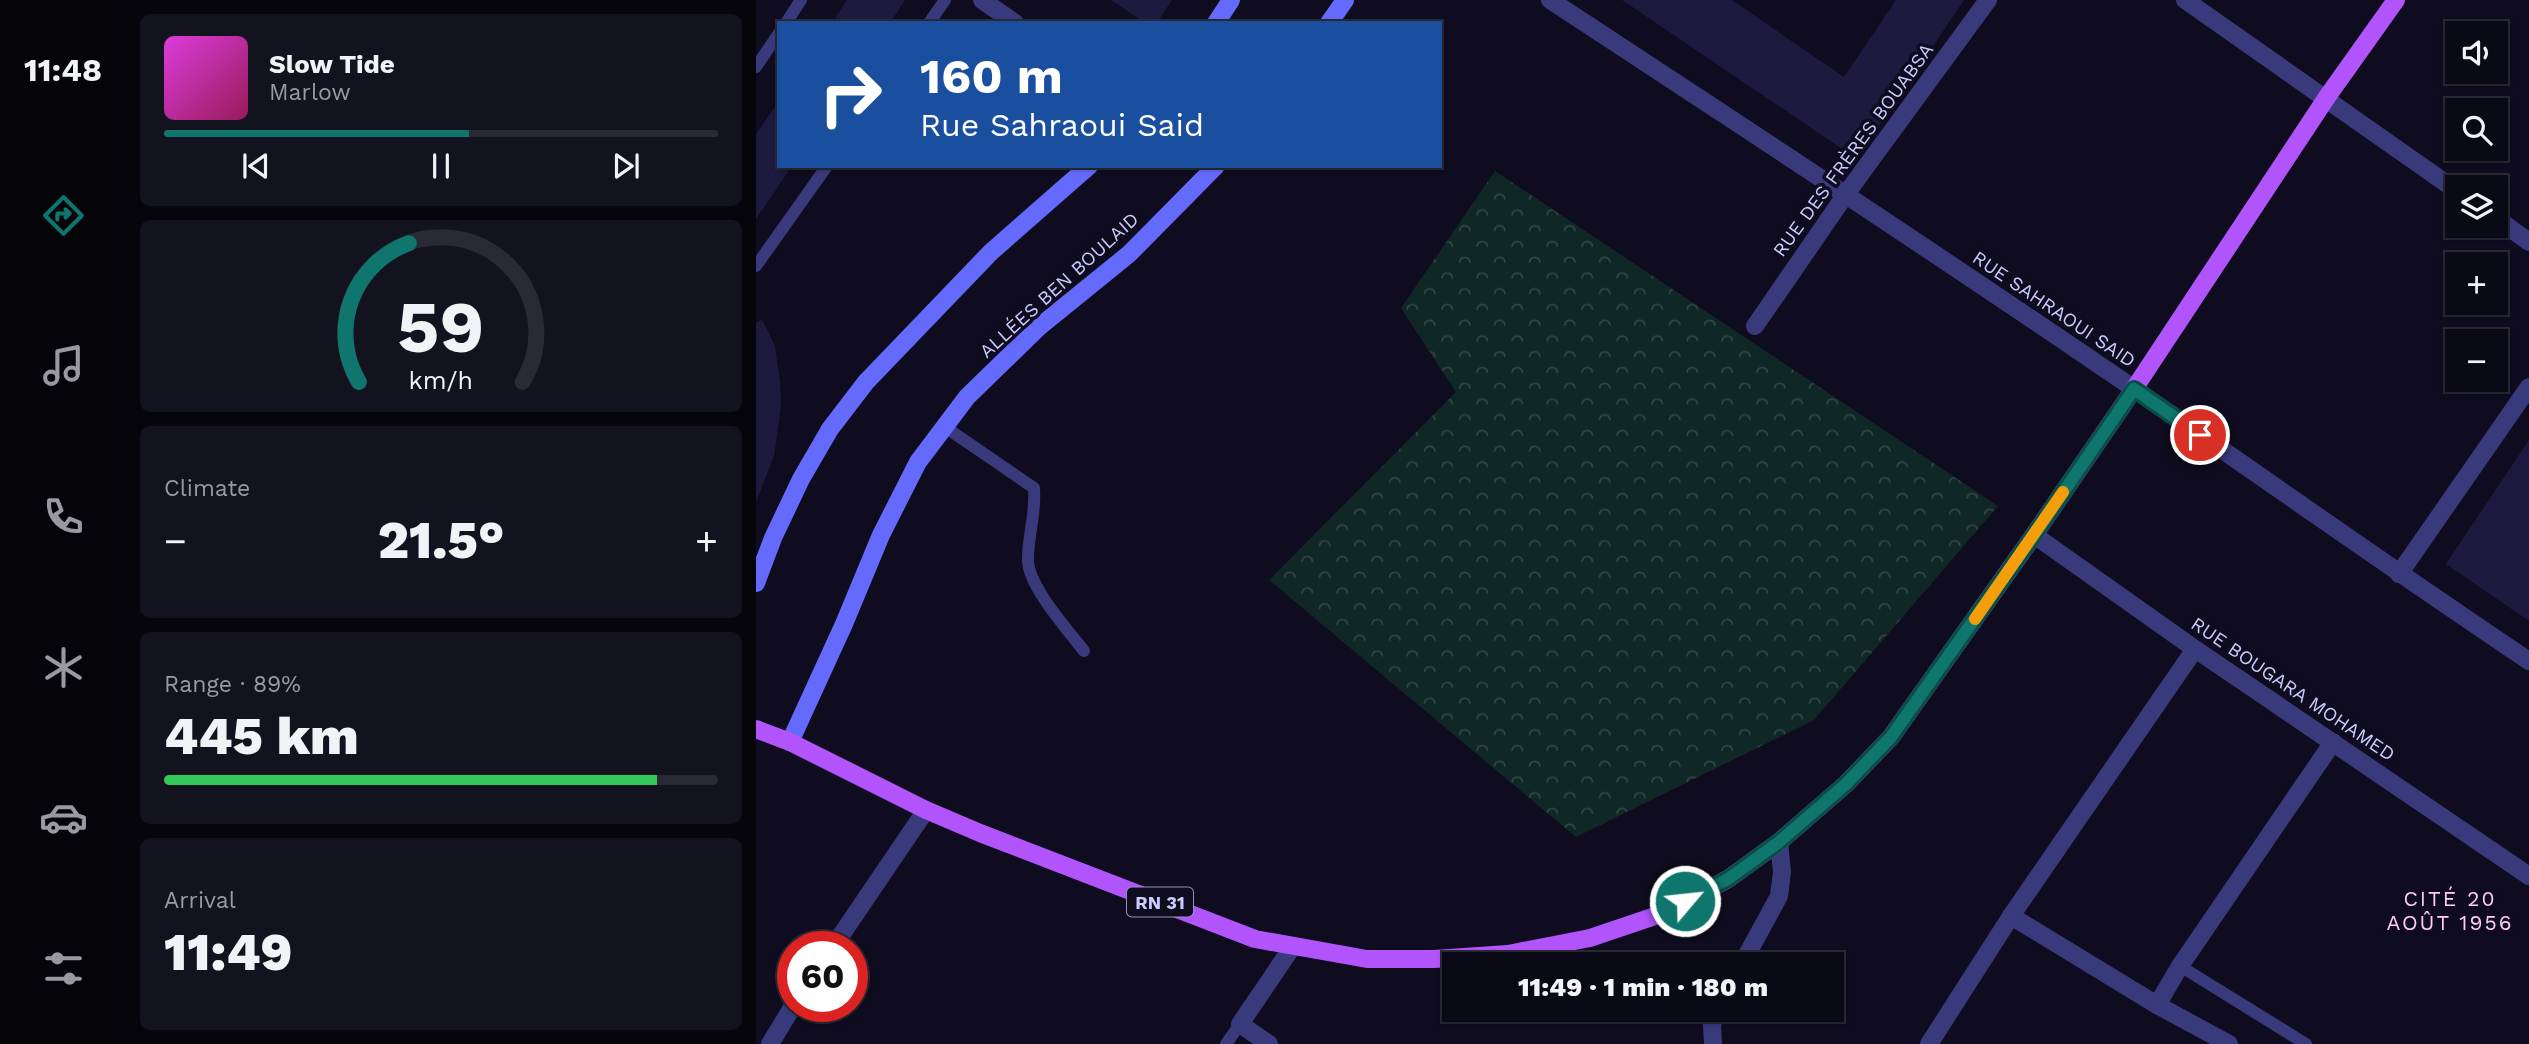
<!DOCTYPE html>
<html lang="en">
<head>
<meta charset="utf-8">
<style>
	:root { --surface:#0a0916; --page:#13121f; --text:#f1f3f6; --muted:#999aa1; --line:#2a2a35; --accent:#0f766e }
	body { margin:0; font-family:"Work Sans",sans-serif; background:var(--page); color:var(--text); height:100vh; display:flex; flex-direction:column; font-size:26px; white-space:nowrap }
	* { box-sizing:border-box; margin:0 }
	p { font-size:23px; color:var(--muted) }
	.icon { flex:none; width:38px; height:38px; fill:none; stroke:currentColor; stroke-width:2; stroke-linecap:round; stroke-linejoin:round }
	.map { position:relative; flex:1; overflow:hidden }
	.panel { display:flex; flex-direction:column; gap:14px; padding:14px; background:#06050c; width:630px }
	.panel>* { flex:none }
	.guide { position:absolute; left:21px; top:21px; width:665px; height:147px; border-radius:0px; box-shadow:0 2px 5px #0004,0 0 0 2px var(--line); background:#1a4fa0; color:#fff; overflow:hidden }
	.tools { position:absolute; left:1689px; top:21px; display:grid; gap:14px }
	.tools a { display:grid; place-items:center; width:63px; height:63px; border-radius:0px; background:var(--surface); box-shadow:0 2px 5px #0004,0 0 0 2px var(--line); font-size:35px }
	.speed { position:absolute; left:21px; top:931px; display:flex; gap:14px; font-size:35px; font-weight:700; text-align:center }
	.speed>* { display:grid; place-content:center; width:91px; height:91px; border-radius:50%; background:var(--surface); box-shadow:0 2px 5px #0004,0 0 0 2px var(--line); line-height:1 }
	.speed .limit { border:10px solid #d22; background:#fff; color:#111 }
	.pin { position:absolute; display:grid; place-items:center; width:60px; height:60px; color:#fff; margin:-30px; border:4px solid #fff; border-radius:50%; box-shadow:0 2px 7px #0007 }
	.me { position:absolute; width:77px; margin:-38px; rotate:62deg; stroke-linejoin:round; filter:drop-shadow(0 0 5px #0008) }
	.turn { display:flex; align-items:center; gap:24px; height:147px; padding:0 28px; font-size:32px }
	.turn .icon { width:91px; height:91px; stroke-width:2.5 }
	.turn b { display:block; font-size:49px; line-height:60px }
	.big { font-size:52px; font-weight:800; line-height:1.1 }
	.panel .card { flex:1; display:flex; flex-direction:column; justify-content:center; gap:10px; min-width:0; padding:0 24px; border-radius:10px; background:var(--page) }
	.panel .dial { align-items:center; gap:0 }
	.dial svg { height:182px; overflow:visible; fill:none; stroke:var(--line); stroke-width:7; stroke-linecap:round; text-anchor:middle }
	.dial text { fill:var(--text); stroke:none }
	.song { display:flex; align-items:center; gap:21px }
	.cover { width:84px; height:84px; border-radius:10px; background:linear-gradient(135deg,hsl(300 70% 55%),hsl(330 70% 35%)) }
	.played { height:7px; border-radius:4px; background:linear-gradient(90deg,var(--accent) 55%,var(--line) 55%) }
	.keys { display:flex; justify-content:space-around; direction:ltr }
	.heat { display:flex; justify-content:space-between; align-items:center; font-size:38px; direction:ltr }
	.charge { height:10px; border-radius:5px; background:linear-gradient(90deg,#34c759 89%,var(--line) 0) }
	.trip { position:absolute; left:686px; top:952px; width:402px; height:70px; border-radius:0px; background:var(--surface); box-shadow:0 2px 5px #0004,0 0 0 2px var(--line); font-weight:800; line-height:70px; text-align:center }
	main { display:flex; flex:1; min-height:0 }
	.tabs { display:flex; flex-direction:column; width:126px; justify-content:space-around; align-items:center; background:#040409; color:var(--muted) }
	.tabs .icon { width:49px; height:49px }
	.tabs .on { color:var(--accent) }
	.tabs b { font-size:32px; color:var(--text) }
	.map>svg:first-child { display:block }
	.park { fill:url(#park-crowns) }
	.building { fill:#1e193f }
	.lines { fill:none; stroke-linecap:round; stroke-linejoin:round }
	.lane { stroke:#383a7c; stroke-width:12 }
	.street { stroke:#383a7c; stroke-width:18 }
	.secondary { stroke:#646afc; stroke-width:18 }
	.primary { stroke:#b154fb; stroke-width:18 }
	.route-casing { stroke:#0a4d48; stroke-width:18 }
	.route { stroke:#0f766e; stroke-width:12 }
	.slow { stroke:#f59e0b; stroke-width:12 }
	.labels { text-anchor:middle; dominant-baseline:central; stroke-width:7; stroke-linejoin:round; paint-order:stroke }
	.shield { fill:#0e0c1e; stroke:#9492bb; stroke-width:2 }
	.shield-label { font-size:18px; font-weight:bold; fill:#cdcbfe }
	.street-label { font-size:19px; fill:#cdcbfe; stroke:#0e0c1e }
	.neighbourhood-label { font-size:21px; letter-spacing:2px; fill:#fecdef; stroke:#0e0c1e }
</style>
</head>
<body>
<main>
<nav class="tabs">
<b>11:48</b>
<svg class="icon on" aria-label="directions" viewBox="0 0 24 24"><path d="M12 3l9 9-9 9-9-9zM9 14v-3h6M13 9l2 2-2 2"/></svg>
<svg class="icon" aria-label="music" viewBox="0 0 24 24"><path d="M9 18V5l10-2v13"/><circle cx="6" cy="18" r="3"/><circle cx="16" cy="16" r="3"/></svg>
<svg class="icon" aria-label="phone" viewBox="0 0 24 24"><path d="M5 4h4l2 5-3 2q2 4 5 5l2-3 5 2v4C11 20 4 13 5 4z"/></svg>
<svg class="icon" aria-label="climate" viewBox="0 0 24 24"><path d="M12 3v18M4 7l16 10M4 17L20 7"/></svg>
<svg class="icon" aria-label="car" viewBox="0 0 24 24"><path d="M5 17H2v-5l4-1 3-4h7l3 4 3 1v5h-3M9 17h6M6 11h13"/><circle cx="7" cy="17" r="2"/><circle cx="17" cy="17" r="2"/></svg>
<svg class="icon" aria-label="filters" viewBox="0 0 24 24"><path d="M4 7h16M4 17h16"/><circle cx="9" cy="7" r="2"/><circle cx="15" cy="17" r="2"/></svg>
</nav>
<section class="panel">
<div class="card">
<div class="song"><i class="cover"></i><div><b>Slow Tide</b><p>Marlow</p></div></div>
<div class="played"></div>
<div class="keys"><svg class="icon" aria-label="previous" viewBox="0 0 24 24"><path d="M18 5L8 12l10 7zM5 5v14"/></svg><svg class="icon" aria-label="pause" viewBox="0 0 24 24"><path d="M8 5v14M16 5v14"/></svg><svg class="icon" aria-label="next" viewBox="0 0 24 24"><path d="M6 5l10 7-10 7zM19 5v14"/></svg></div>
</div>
<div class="card dial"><svg viewBox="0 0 100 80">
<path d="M14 69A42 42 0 1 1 86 69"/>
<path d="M14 69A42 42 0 0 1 36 8" stroke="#0f766e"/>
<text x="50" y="56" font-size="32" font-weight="700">59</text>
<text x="50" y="72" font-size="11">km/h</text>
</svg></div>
<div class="card"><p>Climate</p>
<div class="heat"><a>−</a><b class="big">21.5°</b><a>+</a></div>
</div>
<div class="card"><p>Range · 89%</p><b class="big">445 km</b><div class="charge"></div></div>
<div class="card"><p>Arrival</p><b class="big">11:49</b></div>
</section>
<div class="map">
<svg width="1773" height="1044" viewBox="0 0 1773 1044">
	<defs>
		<pattern id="park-crowns" width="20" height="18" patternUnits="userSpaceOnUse" patternTransform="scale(1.75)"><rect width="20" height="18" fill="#102825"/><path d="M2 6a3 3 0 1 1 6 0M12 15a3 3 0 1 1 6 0" fill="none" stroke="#324646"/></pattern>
	</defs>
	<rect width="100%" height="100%" fill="#0e0c1e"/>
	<polygon class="park" points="739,171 1242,506 1058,720 820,837 513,580 700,392 645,308"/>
	<g class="building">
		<polygon points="91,0 149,0 134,23 76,23"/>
		<polygon points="355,0 416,0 401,23 389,23"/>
		<polygon points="866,0 976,0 1088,77 1140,0 1208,0 1101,159"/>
		<polygon points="23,101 23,166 36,166 0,219 0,134"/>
		<polygon points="6,319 19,346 24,382 25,406 18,456 0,502 0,323"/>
		<polygon points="1773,440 1773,621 1690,564"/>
	</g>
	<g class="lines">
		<g class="lane">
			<polyline points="30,23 45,0"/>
			<polyline points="173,23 189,0"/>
			<polyline points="0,67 23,33"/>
			<polyline points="0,266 71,166"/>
			<path d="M189,427L278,488C280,516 272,534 272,559C271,585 312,630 328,651"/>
			<polyline points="1424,966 1550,1044"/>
			<polyline points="470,1044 484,1024"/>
		</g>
		<g class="street">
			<polyline points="226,0 259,23"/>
			<path d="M794,0C989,128 1184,256 1377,388C1509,479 1640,572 1773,661"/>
			<polyline points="1429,0 1701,191"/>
			<polyline points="1740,218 1773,242"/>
			<polyline points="999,326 1090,194 1232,0"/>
			<polyline points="1278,535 1439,649 1773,876"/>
			<polyline points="1643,574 1773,387"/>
			<polyline points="1255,916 1401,1005 1473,1044"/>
			<polyline points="77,947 170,810"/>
			<polyline points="986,964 1023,896 1026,872 1023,842"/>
			<polyline points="1401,1005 1424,966 1577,742"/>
			<polyline points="14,1044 37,1006"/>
			<polyline points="513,1044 484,1024 537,946"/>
			<polyline points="957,1044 956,1025 962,1010"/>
			<polyline points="1173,1044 1255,916 1439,649"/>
		</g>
		<g class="secondary">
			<polyline points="460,23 475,0"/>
			<polyline points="573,23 589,0"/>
			<polyline points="0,583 17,538 45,479 74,429 110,382 235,252 333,166"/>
			<polyline points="34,742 88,624 125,535 162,462 211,397 283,327 373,254 460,166"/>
		</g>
		<polyline class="primary" points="0,729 34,742 170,810 224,833 499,939 611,959 678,959 752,954 834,938 908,913 972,879 1023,842 1090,784 1135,737 1278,535 1378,389 1571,97 1640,0"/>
	</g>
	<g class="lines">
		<g class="route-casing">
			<polyline id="route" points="929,901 972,879 1023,842 1090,784 1135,737 1278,535 1378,389 1444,435"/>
		</g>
		<use href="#route" class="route"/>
		<polyline class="slow" points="1219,619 1307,492"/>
	</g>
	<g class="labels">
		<rect class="shield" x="371" y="887.5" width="66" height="29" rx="5"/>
		<g class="shield-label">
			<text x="404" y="902">RN 31</text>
		</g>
		<g class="street-label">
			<text transform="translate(1097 150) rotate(-54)">RUE DES FRÈRES BOUABSA</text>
			<text transform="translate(303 285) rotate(-42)">ALLÉES BEN BOULAID</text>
			<text transform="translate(1298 309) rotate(34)">RUE SAHRAOUI SAID</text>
			<text transform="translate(1537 689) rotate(34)">RUE BOUGARA MOHAMED</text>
		</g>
		<g class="neighbourhood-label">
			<text x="1694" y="898">CITÉ 20<tspan x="1694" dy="24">AOÛT 1956</tspan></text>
		</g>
	</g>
</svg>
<div class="tools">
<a><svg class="icon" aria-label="sound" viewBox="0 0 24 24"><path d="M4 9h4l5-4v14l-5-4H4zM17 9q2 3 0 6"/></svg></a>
<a><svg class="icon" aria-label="search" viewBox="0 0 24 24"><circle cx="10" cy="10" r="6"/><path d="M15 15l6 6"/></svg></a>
<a><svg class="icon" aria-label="layers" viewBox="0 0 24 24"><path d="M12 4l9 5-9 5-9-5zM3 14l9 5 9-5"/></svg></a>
<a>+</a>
<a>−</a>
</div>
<div class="speed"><div class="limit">60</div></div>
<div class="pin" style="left:1444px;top:435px;background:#d93025"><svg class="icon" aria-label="arrive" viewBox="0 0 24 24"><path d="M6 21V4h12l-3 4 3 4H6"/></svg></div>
<svg class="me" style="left:929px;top:901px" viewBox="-20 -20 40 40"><circle r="17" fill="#0f766e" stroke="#fff" stroke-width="3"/><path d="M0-11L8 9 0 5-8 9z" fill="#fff"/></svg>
<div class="trip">11:49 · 1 min · 180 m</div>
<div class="guide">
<div class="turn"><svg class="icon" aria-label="right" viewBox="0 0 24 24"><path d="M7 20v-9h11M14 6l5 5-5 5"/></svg><div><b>160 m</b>Rue Sahraoui Said</div></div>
</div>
</div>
</main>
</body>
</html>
